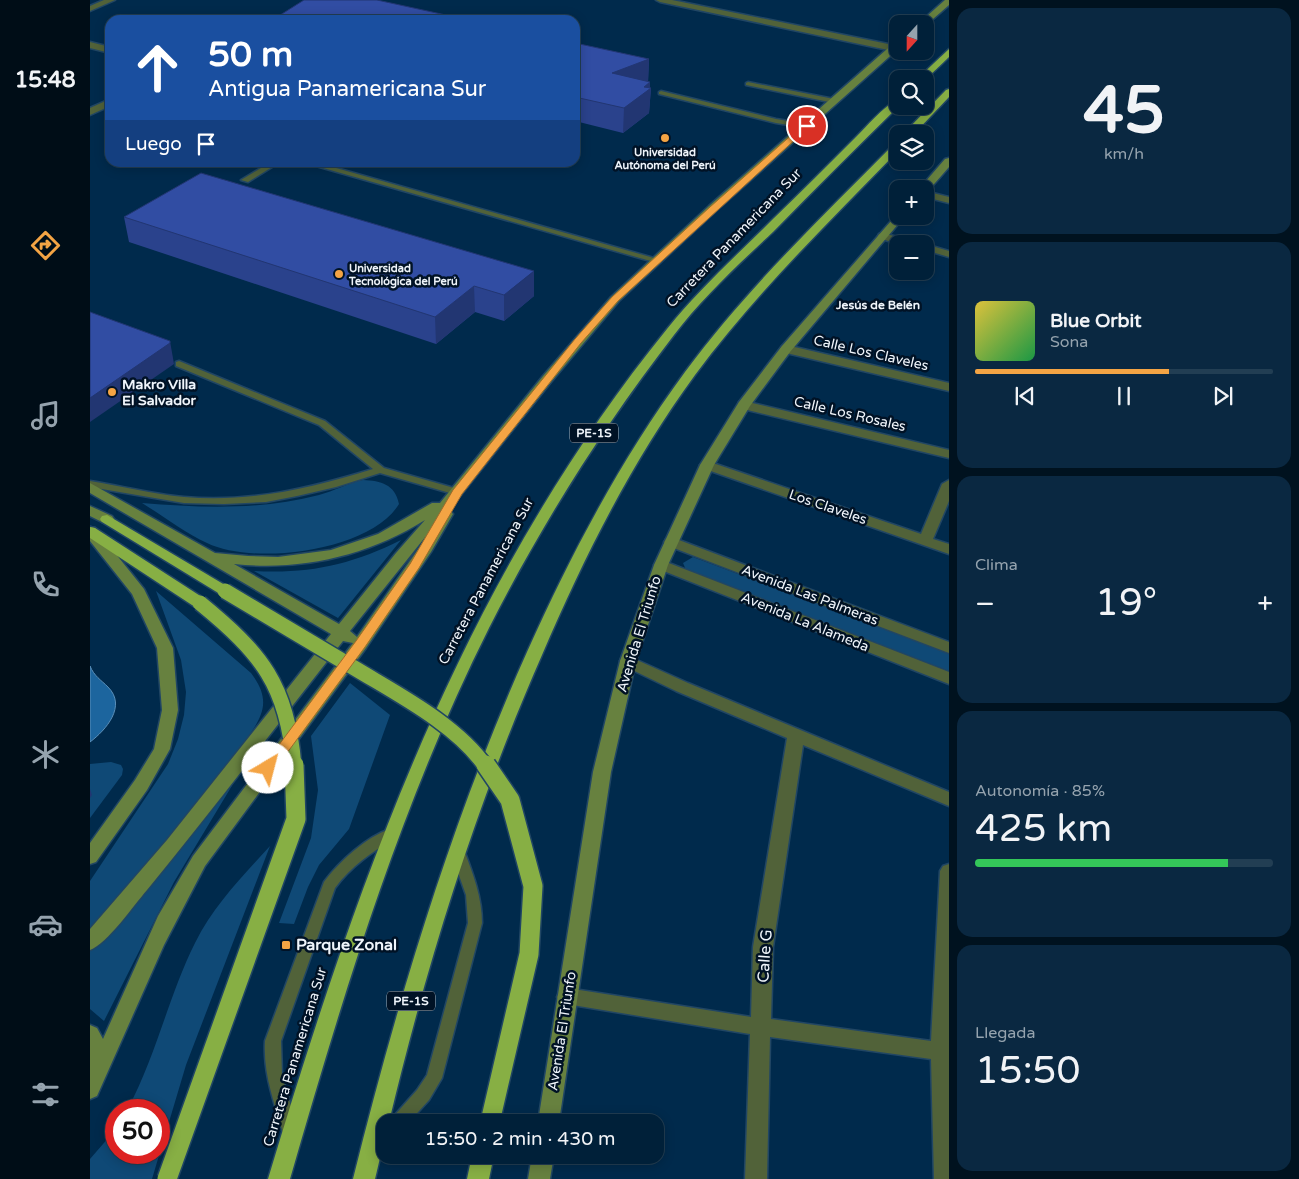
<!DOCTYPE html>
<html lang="es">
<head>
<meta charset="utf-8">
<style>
	:root { --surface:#002039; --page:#0a2841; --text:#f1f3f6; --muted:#95a3ae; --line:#223e53; --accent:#f4a444 }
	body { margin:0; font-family:"Varela Round",sans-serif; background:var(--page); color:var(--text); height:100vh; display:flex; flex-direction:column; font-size:19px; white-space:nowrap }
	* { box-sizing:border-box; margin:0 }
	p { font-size:16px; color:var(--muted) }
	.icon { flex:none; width:28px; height:28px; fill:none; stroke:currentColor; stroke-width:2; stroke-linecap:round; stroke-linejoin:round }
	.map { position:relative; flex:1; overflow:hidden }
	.side { display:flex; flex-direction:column; gap:8px; padding:8px; background:#00121f; width:350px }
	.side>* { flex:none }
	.guide { position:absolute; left:15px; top:15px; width:475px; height:152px; border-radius:15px; box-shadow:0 2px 12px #0003,0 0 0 1px var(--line); background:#1a4fa0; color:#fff; overflow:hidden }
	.needle { width:32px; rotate:201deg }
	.buttons { position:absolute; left:799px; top:15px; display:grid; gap:10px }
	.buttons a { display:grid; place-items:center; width:45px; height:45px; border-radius:10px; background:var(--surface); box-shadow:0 2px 12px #0003,0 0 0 1px var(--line); font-size:25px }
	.speed { position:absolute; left:15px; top:1099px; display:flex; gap:10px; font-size:25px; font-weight:700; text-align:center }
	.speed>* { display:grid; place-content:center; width:65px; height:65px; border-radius:50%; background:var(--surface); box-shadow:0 2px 12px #0003,0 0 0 1px var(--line); line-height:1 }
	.speed .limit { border:8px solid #d22; background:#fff; color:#111 }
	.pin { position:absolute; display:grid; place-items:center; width:42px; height:42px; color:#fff; margin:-21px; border:2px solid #fff; border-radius:50%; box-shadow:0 1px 5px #0007 }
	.me { position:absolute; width:55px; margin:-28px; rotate:37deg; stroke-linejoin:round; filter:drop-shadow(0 0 4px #0008) }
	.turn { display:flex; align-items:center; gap:18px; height:105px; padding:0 20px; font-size:22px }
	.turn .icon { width:65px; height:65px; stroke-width:2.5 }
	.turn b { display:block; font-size:35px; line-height:42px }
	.then { display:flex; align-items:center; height:48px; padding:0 20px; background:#0003; gap:10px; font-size:19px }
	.big { font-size:38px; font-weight:600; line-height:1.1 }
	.side .card { flex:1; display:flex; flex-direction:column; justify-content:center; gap:8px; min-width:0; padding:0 18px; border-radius:15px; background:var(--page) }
	.side .dial { align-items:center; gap:0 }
	.dial b { font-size:65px; line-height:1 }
	.song { display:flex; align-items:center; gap:15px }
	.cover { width:60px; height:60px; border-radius:8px; background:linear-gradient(135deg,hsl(50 70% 55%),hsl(140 70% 35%)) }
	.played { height:5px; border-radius:2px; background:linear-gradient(90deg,var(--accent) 65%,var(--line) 65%) }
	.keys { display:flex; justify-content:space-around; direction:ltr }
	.heat { display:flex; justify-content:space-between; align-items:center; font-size:28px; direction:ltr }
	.charge { height:8px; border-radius:4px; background:linear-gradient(90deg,#34c759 85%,var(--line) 0) }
	.trip { position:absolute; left:286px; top:1114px; width:288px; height:50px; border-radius:15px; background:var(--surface); box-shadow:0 2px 12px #0003,0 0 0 1px var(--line); font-weight:600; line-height:50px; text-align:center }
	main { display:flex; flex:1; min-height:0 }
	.menu { display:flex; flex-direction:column; width:90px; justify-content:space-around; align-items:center; background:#000d17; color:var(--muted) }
	.menu .icon { width:35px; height:35px }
	.menu .active { color:var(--accent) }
	.menu b { font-size:22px; color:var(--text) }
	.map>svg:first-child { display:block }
	.green { fill:#0f4976 }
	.water { fill:#1c659e; stroke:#5b90ba }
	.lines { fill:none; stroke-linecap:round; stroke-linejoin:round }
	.service-casing { stroke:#214664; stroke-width:3 }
	.minor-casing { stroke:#214664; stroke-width:3 }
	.tertiary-casing { stroke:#214664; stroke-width:3 }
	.secondary-casing { stroke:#214664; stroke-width:3 }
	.motorway-casing { stroke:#214664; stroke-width:3 }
	.service { fill:#516239; fill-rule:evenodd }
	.minor { fill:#516239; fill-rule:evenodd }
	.tertiary { fill:#516239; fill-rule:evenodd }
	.secondary { fill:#67813f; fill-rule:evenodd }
	.motorway { fill:#87af44; fill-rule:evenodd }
	.motorway-bridge-far1-casing { stroke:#214664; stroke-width:18; stroke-linecap:butt }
	.motorway-bridge-casing { stroke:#214664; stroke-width:22; stroke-linecap:butt }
	.motorway-bridge-far1 { stroke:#87af44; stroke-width:15 }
	.motorway-bridge { stroke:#87af44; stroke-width:19 }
	.wall { fill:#2a428c }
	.shaded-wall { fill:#223672 }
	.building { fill:#314da3; stroke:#223672 }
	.route { fill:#f4a444; stroke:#9f6b2c }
	.poi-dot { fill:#f4a444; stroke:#001225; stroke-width:2 }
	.labels { text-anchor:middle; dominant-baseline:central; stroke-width:5; stroke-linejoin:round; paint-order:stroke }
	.far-poi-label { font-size:11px; font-weight:bold; fill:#eff5fb; stroke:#001225 }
	.far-neighbourhood-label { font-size:12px; font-weight:bold; fill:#eff5fb; stroke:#001225 }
	.shield { fill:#001225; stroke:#a7b1bb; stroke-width:1 }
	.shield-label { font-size:12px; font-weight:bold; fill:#eff5fb }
	.street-label { font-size:14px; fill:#eff5fb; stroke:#001225 }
	.poi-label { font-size:14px; font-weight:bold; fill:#eff5fb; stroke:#001225; text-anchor:start }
	.near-poi-label { font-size:16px; font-weight:bold; fill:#eff5fb; stroke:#001225; text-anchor:start }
	.near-street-label { font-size:16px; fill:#eff5fb; stroke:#001225 }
</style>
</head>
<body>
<main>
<nav class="menu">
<b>15:48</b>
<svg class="icon active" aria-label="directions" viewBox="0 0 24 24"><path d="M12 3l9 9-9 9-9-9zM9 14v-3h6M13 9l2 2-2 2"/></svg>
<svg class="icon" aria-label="music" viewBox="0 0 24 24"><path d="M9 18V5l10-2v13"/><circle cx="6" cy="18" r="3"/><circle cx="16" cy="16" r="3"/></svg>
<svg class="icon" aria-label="phone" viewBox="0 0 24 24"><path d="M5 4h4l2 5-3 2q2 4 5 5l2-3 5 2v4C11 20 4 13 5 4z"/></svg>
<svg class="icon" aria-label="climate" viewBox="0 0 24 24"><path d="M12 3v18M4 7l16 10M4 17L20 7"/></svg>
<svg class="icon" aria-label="car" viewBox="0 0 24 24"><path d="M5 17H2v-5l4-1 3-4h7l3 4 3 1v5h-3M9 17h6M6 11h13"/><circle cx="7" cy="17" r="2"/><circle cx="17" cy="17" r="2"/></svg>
<svg class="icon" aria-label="filters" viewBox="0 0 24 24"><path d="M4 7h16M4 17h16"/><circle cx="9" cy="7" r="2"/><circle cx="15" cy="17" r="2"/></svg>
</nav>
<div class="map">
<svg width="859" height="1179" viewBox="0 0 859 1179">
	<rect width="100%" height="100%" fill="#002a4c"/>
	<g class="green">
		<path d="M273,480C291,481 305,484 309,504C281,551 164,566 117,543C95,533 73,516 52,503C112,508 171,510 229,495C244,491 258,483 273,480Z"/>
		<path d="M311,540L248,618L164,571C219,574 261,565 311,540Z"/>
		<polygon points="603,557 859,653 859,671 596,570 593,563"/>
		<path d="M66,591L161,673C180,698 175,713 158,737L52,873L0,936V881L78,764L88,739L94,715L96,692L91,660Z"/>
		<polygon points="260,683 300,715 259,829 229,865 218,887 204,924 189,923 221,838 228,790 221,736"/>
		<polygon points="21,762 31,765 33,769 32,775 0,818 0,764"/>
		<polygon points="143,784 84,882 14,1021 0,1009 0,950 68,876"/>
		<path d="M180,846L96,1065L62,1179H0V1159L26,1129V1152H69V1110H37C66,1057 78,997 105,943C124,905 152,877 180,846Z"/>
	</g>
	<path class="water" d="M0,666C4,676 11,680 18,687C37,706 16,730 0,742Z"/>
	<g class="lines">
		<g class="service-casing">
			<g id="service">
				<polygon points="658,82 744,99 747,101 744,103 656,85 656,83"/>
				<polygon points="571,91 686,119 717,124 721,126 717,128 686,123 569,94 569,92"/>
				<polygon points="181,162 190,162 158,182 151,180"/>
				<polygon points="212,162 225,162 571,260 570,262 564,262"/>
				<path d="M89,361L235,421L294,468L371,490L372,492L367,495L290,473L246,487L207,496L176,502L134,504L94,503L0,487V481C31,486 63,494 94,497C160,503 221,488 283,469L229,425L86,366V362Z"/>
				<path d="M300,829L305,830L307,834L305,838C282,852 261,866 245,888L191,1041L192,1076L209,1133L207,1138L201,1141L195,1138L193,1133C184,1102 173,1073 175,1041L234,882C249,862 276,837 300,829Z"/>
				<path d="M367,845L372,846L374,850C383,874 392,897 392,923L352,1078L339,1100L319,1122H301L303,1117L327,1090L337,1075L378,923L376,895L360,850L362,846Z"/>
			</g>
		</g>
		<g class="minor-casing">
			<g id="minor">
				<polygon points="14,0 25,0 0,11 0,6"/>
				<polygon points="0,42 20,47 20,53 0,48"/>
				<polygon points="20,99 20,106 0,115 0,108"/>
				<polygon points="835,191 859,197 859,203 835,197"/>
				<polygon points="793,233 825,242 826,244 808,244 789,238 788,236 789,234"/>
				<polygon points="835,244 859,251 859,257 835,250"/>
				<polygon points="696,345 859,383 859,391 692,352 690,349 692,346"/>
				<polygon points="654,401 859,450 859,458 649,408 648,405 649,402"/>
				<polygon points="617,461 831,534 852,484 859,480 859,501 843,539 859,544 859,554 612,468 610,465"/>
				<polygon points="538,656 598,683 859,792 859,806 713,745 683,947 681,1019 841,1041 850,871 853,866 859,864 859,1179 844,1179 841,1059 680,1037 677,1179 655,1179 660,1034 470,1003 467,997 470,991 477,988 661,1017 663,947 697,738 586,691 532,665 530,661 532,657"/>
			</g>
		</g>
		<g class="tertiary-casing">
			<g id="tertiary">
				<polygon points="566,0 582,0 803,45 807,48 803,51 570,2"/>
				<polygon points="581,537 859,642 859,653 576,545 574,542 576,539"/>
				<polygon points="571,560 859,672 859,684 566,568 564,565 566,562"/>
			</g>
		</g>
		<g class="secondary-casing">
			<g id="secondary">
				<polygon points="855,0 859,0 859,5 835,26 835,24 828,24"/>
				<path d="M805,42H808V49L627,210L529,301L461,382L359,510L363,514L341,552L276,648L115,866L74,945L7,1096L0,1099V1025L7,1028L13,1039L68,916L103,856L263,643L253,641C188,724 124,808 57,890C44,905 17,944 0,950V929L77,840L241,634L0,493V483L125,553L158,556L188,557L241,550L288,534L342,503H350L453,376L521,297L619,206ZM335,520L306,553L249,624L144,564C212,571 277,556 335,520ZM336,536L329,548L267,637L260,631Z"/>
				<polygon points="859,158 859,167 838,191 835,192 835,189 829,189 855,159"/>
				<polygon points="808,213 808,216 815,216 700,352 660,406 624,465 578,565 546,661 521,772 469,1122 448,1122 503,772 530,661 564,565 610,465 649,402 692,346"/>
				<polygon points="0,506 22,516 24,519 22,522 12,522 0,516"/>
				<polygon points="0,527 5,528 54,589 83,648 88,710 80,749 57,790 6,862 0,864 0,843 45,780 64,749 72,710 67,648 42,594 0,541"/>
				<polygon points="442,1155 464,1155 460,1179 438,1179"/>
			</g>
		</g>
		<g class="motorway-casing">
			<g id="motorway">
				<polygon points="859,49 859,57 835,80 827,79"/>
				<polygon points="859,89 859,97 824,134 813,134 856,90"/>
				<path d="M808,99L809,106C767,147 725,189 684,231C649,264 613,297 584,335C513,427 451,525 399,628C311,803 254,992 200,1179H178C270,873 373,581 577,329C609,289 647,255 683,219C711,192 738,165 765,138C778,125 792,108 808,99Z"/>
				<path d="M808,142V151C737,224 665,294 605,375C542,461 494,557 452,655C386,805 337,963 299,1122H295V1137L285,1179H263C308,999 361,822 437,652C481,554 531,459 595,372C657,288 732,217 805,143Z"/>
				<polygon points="17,515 140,588 143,591 140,594 130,594 12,522 10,519 12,516"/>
				<polygon points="0,527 5,528 115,599 118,603 115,607 105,607 0,538"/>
				<polygon points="382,1155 404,1155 399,1179 377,1179"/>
			</g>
		</g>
		<use href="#service" class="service"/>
		<use href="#minor" class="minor"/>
		<use href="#tertiary" class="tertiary"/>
		<use href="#secondary" class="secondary"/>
		<use href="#motorway" class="motorway"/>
		<g class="motorway-bridge-far1-casing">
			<g id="motorway-bridge-far1">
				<path d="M135,591C179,617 222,643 266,669C309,695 367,725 396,767"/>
				<path d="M110,603C171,653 198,685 204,767"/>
			</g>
		</g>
		<g class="motorway-bridge-casing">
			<g id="motorway-bridge">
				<polyline points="396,765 420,800 443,886 439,954 400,1122"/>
				<polyline points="77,1179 206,819 204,765"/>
			</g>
		</g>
		<use href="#motorway-bridge-far1" class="motorway-bridge-far1"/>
		<use href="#motorway-bridge" class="motorway-bridge"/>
	</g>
	<g class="wall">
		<polygon points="187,17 379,20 188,20"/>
		<polygon points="485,43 559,59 558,82 560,88 561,88 559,113 533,133 485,121"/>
		<polygon points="34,217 444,296 414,321 385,312 346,344 39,242"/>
	</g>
	<g class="shaded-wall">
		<polygon points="559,59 558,83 522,73"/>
		<polygon points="560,82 560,89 561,88 559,113 533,133 534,108 554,87"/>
		<polygon points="444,271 444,296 414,321 414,295"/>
		<polygon points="384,286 385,312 346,344 345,317"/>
		<polygon points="80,341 84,364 0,422 0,398"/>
		<polygon points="0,789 2,795 0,798"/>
	</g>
	<g class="building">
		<polygon points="214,0 287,0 379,20 201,20 187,17"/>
		<polygon points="485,43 559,59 522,73 560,82 554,87 561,88 534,108 485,97"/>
		<polygon points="111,173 444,271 414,295 384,286 345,317 34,217"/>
		<polygon points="0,312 80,341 80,343 0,398"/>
	</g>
	<polygon class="route" points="714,124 720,126 528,301 491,343 372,494 329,568 275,647 183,772 174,772 172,768 174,765 266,641 320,564 363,490 485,339 522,297 620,207"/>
	<g class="poi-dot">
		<circle cx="575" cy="138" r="5"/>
		<circle cx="249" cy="274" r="5"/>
		<circle cx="22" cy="392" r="5"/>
		<rect x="191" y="940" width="10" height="10" rx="2.5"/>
	</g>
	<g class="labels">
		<g class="far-poi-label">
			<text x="575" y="152">Universidad<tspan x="575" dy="13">Autónoma del Perú</tspan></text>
			<text x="259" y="268" text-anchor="start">Universidad<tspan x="259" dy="13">Tecnológica del Perú</tspan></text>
		</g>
		<g class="far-neighbourhood-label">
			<text x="788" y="305">Jesús de Belén</text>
		</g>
		<g class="shield">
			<rect x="480" y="423.5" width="48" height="19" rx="4"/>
			<rect x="297" y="991.5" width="48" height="19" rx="4"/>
		</g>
		<g class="shield-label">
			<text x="504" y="433">PE-1S</text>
			<text x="321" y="1001">PE-1S</text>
		</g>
		<g class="street-label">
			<text transform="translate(644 238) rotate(-46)">Carretera Panamericana Sur</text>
			<text transform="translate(781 353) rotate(13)">Calle Los Claveles</text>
			<text transform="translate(760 414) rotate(13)">Calle Los Rosales</text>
			<text transform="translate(738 507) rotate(19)">Los Claveles</text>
			<text transform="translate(396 581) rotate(-62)">Carretera Panamericana Sur</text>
			<text transform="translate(720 595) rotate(21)">Avenida Las Palmeras</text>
			<text transform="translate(715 622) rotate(22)">Avenida La Alameda</text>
			<text transform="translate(549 634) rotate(-73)">Avenida El Triunfo</text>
			<text transform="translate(472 1031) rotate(-81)">Avenida El Triunfo</text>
			<text transform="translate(205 1057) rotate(-73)">Carretera Panamericana Sur</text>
		</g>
		<g class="poi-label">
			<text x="32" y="384">Makro Villa<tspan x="32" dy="16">El Salvador</tspan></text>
		</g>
		<g class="near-poi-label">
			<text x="206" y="945">Parque Zonal</text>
		</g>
		<g class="near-street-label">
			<text transform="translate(675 956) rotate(-86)">Calle G</text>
		</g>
	</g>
</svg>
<div class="buttons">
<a><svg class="needle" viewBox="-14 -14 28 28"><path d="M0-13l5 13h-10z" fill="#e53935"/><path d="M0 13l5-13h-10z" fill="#95a3ae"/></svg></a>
<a><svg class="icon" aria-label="search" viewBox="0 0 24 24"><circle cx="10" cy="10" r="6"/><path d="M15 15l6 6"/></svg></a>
<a><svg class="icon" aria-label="layers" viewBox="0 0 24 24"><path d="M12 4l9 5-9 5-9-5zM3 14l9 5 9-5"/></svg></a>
<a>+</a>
<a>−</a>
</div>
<div class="speed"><div class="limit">50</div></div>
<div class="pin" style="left:717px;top:126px;background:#d93025"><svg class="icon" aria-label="arrive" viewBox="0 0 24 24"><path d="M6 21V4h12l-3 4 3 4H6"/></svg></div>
<svg class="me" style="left:178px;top:768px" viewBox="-20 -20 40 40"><circle r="19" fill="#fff"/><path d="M0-13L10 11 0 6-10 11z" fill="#f4a444"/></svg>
<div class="trip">15:50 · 2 min · 430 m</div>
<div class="guide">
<div class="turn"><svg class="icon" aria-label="ahead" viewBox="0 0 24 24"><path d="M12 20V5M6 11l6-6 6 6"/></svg><div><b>50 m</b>Antigua Panamericana Sur</div></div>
<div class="then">Luego<svg class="icon" aria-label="arrive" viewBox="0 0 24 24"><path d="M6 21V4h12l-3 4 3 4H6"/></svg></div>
</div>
</div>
<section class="side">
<div class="card dial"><b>45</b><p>km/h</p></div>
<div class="card">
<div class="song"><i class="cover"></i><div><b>Blue Orbit</b><p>Sona</p></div></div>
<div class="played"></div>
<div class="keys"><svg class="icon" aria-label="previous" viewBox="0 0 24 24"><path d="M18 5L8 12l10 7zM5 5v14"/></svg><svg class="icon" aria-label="pause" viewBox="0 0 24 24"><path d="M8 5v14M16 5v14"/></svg><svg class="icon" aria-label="next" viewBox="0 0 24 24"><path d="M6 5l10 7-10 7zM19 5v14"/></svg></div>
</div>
<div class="card"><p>Clima</p>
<div class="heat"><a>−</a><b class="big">19°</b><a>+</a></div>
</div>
<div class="card"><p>Autonomía · 85%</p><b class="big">425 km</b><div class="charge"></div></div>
<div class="card"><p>Llegada</p><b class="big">15:50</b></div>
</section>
</main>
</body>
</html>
